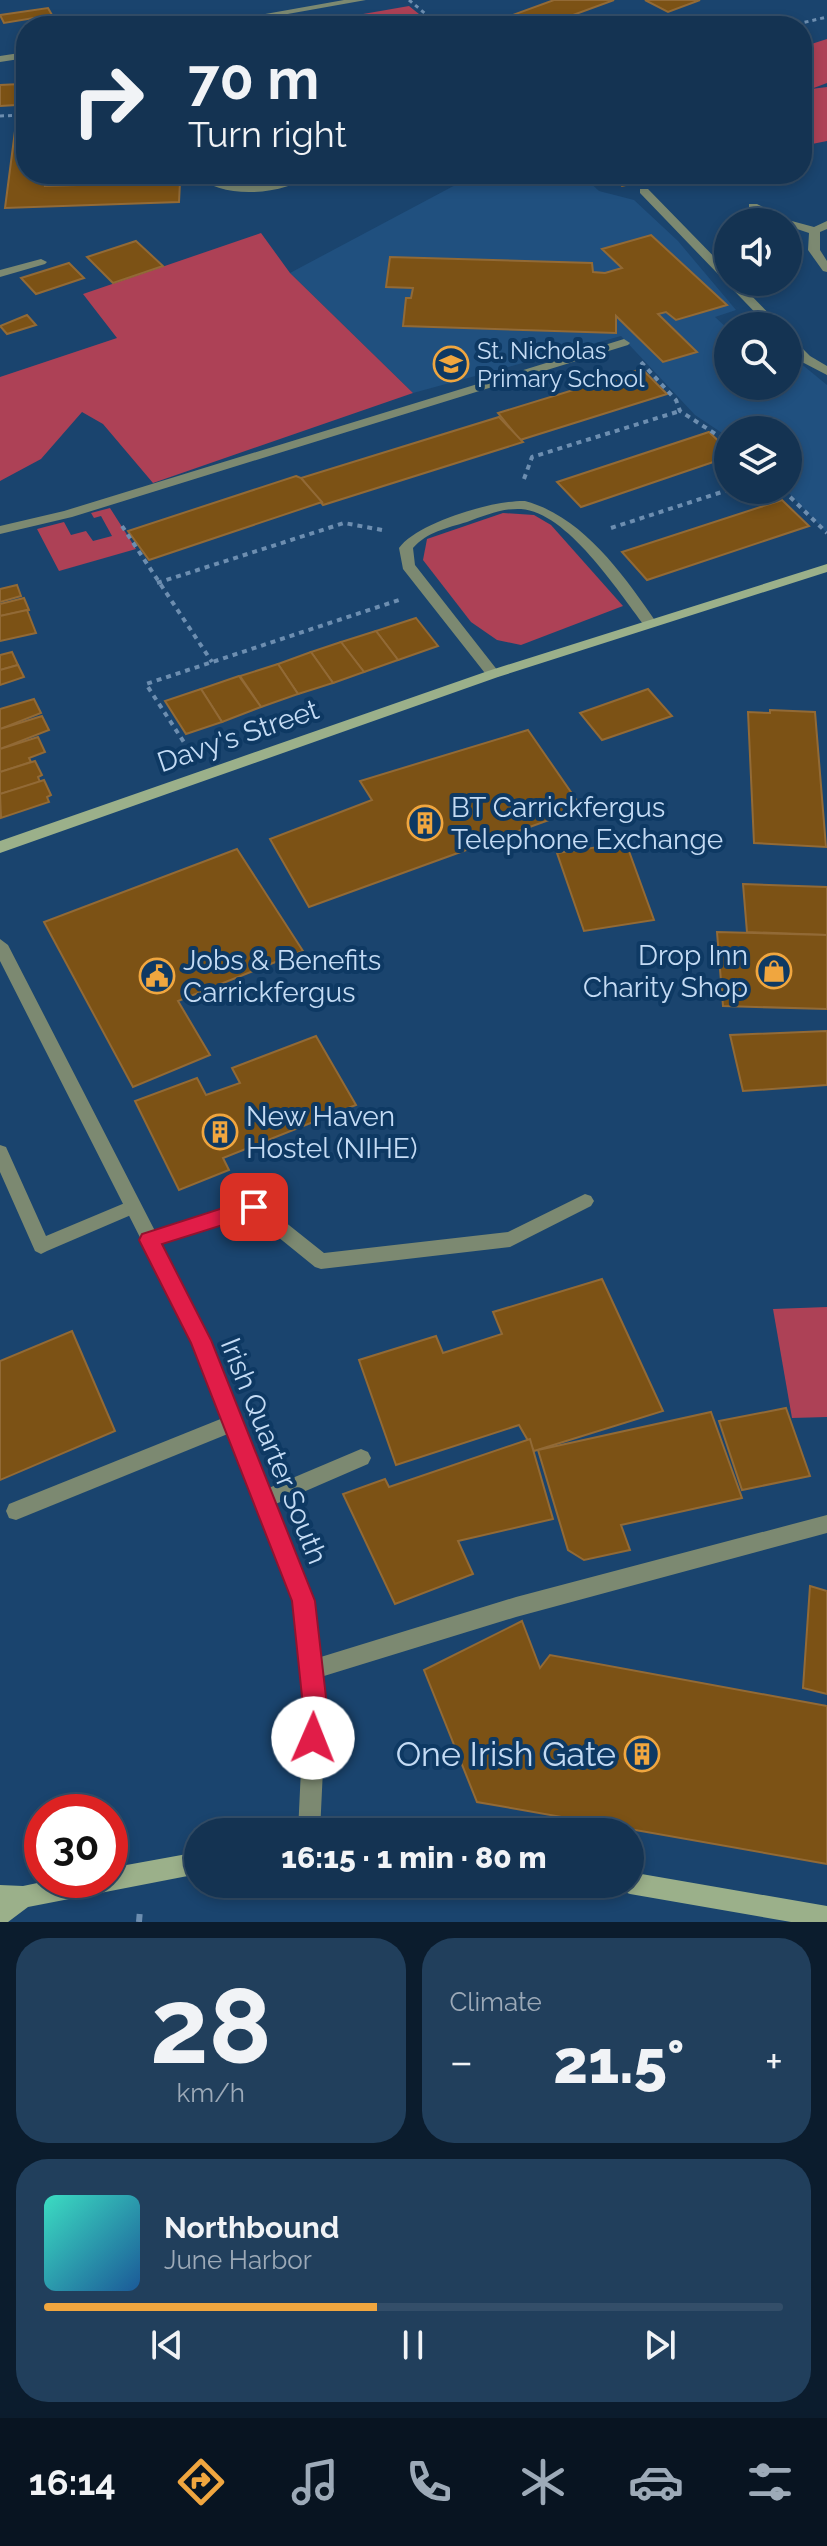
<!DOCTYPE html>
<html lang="en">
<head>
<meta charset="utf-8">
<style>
	:root { --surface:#143352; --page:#213f5c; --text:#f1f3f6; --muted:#9daab8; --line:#334e69; --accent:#f0a63f }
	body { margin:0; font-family:Raleway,sans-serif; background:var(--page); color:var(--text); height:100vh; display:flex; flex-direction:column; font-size:30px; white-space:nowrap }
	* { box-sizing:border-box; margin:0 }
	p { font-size:26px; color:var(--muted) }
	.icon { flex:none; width:44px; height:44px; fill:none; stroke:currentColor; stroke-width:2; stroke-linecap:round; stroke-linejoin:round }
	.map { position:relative; height:1922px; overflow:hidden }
	.drawer { display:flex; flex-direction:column; gap:16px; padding:16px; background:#0b1c2d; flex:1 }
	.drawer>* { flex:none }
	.top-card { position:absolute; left:16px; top:16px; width:796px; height:168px; border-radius:32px; box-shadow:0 4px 12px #0003,0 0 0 2px var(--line); background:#143352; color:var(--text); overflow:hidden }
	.buttons { position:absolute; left:714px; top:208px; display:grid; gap:16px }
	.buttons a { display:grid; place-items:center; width:88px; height:88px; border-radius:50%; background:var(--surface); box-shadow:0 4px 12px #0003,0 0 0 2px var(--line); font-size:40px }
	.speed { position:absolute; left:24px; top:1794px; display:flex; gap:16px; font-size:40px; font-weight:700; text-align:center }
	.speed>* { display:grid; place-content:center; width:104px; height:104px; border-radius:50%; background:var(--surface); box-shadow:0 4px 12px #0003,0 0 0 2px var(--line); line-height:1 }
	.speed .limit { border:12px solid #d22; background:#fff; color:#111 }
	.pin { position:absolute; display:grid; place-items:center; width:68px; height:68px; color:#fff; margin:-34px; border-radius:16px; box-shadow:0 4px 12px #0006 }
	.me { position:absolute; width:88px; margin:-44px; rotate:1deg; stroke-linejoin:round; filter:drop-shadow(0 0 6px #0008) }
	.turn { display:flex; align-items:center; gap:28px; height:168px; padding:0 40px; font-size:36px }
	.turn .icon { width:104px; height:104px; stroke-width:2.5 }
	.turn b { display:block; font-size:56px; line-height:68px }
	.big { font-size:60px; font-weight:800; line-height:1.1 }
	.drawer .widget { flex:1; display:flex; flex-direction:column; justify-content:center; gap:12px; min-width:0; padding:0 28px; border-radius:32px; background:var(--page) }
	.drawer .dial { align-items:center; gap:0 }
	.dial b { font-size:104px; line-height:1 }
	.song { display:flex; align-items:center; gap:24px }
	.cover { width:96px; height:96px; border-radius:12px; background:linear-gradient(135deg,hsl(170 70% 55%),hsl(210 70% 35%)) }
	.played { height:8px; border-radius:4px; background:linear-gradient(90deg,var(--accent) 45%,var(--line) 45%) }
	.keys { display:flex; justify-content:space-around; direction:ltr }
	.heat { display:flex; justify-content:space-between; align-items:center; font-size:44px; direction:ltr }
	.drawer .tiles { flex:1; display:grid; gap:16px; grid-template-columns:1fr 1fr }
	.widget:last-child { grid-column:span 2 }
	.trip { position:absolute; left:184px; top:1818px; width:460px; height:80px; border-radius:40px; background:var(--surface); box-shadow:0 4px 12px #0003,0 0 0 2px var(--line); font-weight:800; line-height:80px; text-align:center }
	.tab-bar { display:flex; height:128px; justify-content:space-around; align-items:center; background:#081421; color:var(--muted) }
	.tab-bar .icon { width:56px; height:56px }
	.tab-bar .active { color:var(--accent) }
	.tab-bar b { font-size:36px; color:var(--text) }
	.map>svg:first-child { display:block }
	.built { fill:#20507f }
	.green { fill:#ad4156 }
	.building { fill:#7c5215; stroke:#926a36; stroke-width:2 }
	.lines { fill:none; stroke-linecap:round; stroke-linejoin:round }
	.path-far2 { stroke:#6d8eb0; stroke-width:3; stroke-dasharray:4 4; stroke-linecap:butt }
	.path-far1 { stroke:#6d8eb0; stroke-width:4; stroke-dasharray:5 5; stroke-linecap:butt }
	.path { stroke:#6d8eb0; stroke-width:6; stroke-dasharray:8 8; stroke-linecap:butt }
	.lane { fill:#7c8971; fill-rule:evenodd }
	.street { fill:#7c8971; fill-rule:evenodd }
	.secondary { fill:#9bb08a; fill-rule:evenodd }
	.route { fill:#e11d48; stroke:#92132f; stroke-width:2 }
	.labels { text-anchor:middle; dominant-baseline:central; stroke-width:8; stroke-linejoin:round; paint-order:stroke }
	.far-poi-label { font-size:24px; fill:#c4dbf4; stroke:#0e3963; text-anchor:start }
	.street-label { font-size:28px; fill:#c4dbf4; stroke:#0e3963 }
	.poi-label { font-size:28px; fill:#c4dbf4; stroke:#0e3963; text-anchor:start }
	.near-poi-label { font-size:34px; fill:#c4dbf4; stroke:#0e3963; text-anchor:end }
</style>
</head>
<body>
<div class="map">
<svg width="827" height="1922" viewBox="0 0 827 1922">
	<rect width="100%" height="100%" fill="#1a446e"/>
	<polygon class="built" points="476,174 581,174 599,191 634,200 678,241 736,310 715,317 728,329 728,386 788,386 788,353 827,385 827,533 786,490 788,430 728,430 728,437 695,415 621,336 413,393 290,273"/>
	<g class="green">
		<polygon points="409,6 434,26 295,26 300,25"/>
		<polygon points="827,39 827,83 811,89 827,87 827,141 802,146 802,47"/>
		<polygon points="261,233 290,273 413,393 153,483 103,424 82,412 41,459 0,481 0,377 117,338 83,294"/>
		<polygon points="110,508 136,549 59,571 37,529 64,522 71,535 86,531 93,541 112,536 101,516 94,518 91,513"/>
		<polygon points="503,513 534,515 551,525 623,606 521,645 497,640 471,622 423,560 427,539"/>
		<polygon points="827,1307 827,1417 792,1418 773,1309"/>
	</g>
	<g class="building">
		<polygon points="554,0 614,0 543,26 488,24"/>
		<polygon points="645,0 700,0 668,12"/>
		<polygon points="48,8 52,15 4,23 0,15"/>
		<polygon points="20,84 16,105 0,106 0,85"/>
		<polygon points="26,130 26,174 47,174 45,186 180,182 179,202 5,208 15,131"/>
		<polygon points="241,174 277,174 250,182"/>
		<polygon points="610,174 673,174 622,186"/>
		<polygon points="651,235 727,305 676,320 666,312 658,314 697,352 663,362 616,316 616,333 403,326 406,298 411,298 413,288 386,287 390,257 592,263 593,272 605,273 622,268 602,249"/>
		<polygon points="136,241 163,266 113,283 87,257"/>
		<polygon points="69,263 84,278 36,294 21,278"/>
		<polygon points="27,315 36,325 7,334 0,326"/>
		<polygon points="642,369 667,394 520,440 498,413"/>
		<polygon points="499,417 523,442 323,505 301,478"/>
		<polygon points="709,432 728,450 728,457 581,507 557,482"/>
		<polygon points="296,476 301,478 322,502 149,560 128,531"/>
		<polygon points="782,500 809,526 647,580 622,552"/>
		<polygon points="17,585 21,596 0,602 0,589"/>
		<polygon points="24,598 29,610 0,616 0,604"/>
		<polygon points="27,610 36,633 0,641 0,616"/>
		<polygon points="416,618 438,646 398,660 376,631"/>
		<polygon points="376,631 398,660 364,672 341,642"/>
		<polygon points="341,642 364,672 333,683 311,652"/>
		<polygon points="12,652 18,665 0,670 0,655"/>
		<polygon points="311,652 333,683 298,694 278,664"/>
		<polygon points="278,664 298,694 261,707 240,676"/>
		<polygon points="18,665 24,677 0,685 0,670"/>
		<polygon points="239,676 261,707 222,722 201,689"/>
		<polygon points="201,689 222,722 186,734 165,701"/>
		<polygon points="648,689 672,716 602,740 580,713"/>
		<polygon points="34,699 41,713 0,729 0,709"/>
		<polygon points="770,710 815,712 826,847 754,843 748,712 770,713"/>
		<polygon points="42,716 49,730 0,749 0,729"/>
		<polygon points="528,730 582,808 309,907 270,839 372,800 360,781"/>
		<polygon points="38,737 45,752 29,758 31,762 0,772 0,749"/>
		<polygon points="35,761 42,775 38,777 40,782 0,794 0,772"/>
		<polygon points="44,780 51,795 47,797 49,802 1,818 0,794"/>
		<polygon points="626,843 654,920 584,931 557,853"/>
		<polygon points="237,849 303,951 178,1001 210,1055 133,1087 44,922"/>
		<polygon points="743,884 827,887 827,935 747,932"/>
		<polygon points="717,932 827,935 827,1009 723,1006"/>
		<polygon points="827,1031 827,1085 743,1091 730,1035"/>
		<polygon points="316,1036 356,1105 223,1158 229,1170 179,1190 135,1101 197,1078 206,1095 240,1083 232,1068"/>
		<polygon points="602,1279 663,1411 534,1451 519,1425 396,1465 359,1360 436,1336 443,1353 502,1334 493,1312"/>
		<polygon points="72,1331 115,1431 0,1480 0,1361"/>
		<polygon points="786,1408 810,1476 742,1490 719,1421"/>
		<polygon points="711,1412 742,1498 621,1525 630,1550 584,1560 568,1550 538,1450"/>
		<polygon points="530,1439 553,1519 458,1541 473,1574 395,1604 343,1494 385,1479 389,1487"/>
		<polygon points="810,1586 827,1591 827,1694 803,1688"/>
		<polygon points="522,1621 540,1668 550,1655 827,1706 827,1864 477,1802 424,1670"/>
	</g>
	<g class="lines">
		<g class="path-far2">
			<polyline points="409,0 440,26"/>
			<polyline points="789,26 827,17"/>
			<polyline points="0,116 26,115"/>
		</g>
		<g class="path-far1">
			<polyline points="641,362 676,400 680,411 728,442"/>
			<polyline points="524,479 532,457 680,411"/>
			<polyline points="783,490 827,533"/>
			<polyline points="122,526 212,662"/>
			<polyline points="611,528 728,490"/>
			<polyline points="157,583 344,523 382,530"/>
			<polyline points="189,750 146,684 399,600"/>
		</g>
		<polyline class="path" points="139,1922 140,1910"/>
		<g class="lane">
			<polygon points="640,189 648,189 728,271 728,282 738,282 781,326 768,326 640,193"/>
			<polygon points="749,204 757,204 788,220 814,227 827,221 827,229 820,232 820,250 827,261 827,272 823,271 808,250 809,233 788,226 788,222 776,222 749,208"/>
			<polygon points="41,259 47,262 45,264 0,277 0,270"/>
			<polygon points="788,336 792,338 810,356 827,366 827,375 802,362 788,347"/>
			<polygon points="624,339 630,343 628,345 72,517 0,534 0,526 64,511"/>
			<polygon points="0,1145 6,1147 46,1236 132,1200 138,1202 141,1207 138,1212 47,1251 41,1254 35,1251 0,1172"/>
			<polygon points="585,1194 591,1196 594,1201 591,1206 510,1247 321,1269 315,1267 251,1215 149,1248 143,1245 140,1240 143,1235 254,1200 260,1202 324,1253 508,1232"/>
			<polygon points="233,1414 240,1417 243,1423 240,1429 16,1520 9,1518 6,1511 9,1504"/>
			<polygon points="361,1449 368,1452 371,1458 368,1464 264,1509 257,1507 254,1500 257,1493"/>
			<polygon points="827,1515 827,1533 516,1617 311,1680 304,1677 301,1670 304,1663 311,1660 516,1597"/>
		</g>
		<g class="street">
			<polygon points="344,0 366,0 220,26 197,26"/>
			<polygon points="26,52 26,58 0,62 0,56"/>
			<path d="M194,174C212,174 225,186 244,186C268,186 290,174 314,174C283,195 223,201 194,174Z"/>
			<path d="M525,501C582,516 624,575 656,622L654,625H644C618,591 567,512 521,509C502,508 484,516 467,522C447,528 427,532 413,548L415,565L498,671L500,674L498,677H488L403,569L399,548C418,522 494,500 525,501Z"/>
			<polygon points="0,939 8,945 208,1334 314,1601 326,1706 320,1832 298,1832 304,1706 294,1601 193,1342 0,961"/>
		</g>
		<g class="secondary">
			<polygon points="827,564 827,572 498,677 0,853 0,841 488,671"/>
			<polygon points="198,1852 198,1874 28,1907 8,1922 0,1922 0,1885 23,1886 52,1880 110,1880 110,1868"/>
			<polygon points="630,1872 827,1906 827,1922 791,1922 630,1894 622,1891 619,1884 630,1884"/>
		</g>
	</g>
	<polygon class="route" points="254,1198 261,1201 264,1207 261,1213 162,1244 211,1340 315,1601 327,1706 326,1738 322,1746 313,1750 305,1746 301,1738 303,1706 292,1601 191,1343 139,1240 142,1234"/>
	<defs>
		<g id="school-ring" transform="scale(1.8)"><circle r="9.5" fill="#0e3963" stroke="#f0a63f" stroke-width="1.5"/><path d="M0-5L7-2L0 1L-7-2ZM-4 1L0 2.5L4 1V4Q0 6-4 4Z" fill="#f0a63f"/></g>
		<g id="building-ring" transform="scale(1.8)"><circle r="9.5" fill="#0e3963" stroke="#f0a63f" stroke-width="1.5"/><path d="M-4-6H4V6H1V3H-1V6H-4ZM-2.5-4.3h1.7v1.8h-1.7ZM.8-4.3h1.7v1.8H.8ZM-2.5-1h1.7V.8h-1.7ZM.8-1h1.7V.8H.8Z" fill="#f0a63f"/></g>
		<g id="shop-ring" transform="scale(1.8)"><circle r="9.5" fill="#0e3963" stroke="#f0a63f" stroke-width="1.5"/><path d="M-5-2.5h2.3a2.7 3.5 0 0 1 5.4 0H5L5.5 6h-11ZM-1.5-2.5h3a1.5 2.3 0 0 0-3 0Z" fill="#f0a63f"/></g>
		<g id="civic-ring" transform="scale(1.8)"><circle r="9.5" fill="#0e3963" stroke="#f0a63f" stroke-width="1.5"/><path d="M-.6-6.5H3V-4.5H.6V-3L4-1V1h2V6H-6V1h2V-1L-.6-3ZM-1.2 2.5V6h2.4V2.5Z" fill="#f0a63f"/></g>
	</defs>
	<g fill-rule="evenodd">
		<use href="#school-ring" x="451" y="364"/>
		<use href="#building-ring" x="425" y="823"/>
		<use href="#shop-ring" x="774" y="971"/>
		<use href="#civic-ring" x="157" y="976"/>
		<use href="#building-ring" x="220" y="1132"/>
		<use href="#building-ring" x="642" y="1754"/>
	</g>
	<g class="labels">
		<g class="far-poi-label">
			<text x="477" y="350">St. Nicholas<tspan x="477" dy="28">Primary School</tspan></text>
		</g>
		<g class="street-label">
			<text transform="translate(238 736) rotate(-19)">Davy's Street</text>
			<text transform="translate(274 1451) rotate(68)">Irish Quarter South</text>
		</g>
		<g class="poi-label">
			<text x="451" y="807">BT Carrickfergus<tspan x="451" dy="32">Telephone Exchange</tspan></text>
			<text x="748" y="955" text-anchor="end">Drop Inn<tspan x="748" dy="32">Charity Shop</tspan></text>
			<text x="183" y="960">Jobs &amp; Benefits<tspan x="183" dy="32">Carrickfergus</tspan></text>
			<text x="246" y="1116">New Haven<tspan x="246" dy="32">Hostel (NIHE)</tspan></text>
		</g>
		<g class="near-poi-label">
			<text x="616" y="1754">One Irish Gate</text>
		</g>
	</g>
</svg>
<div class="buttons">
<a><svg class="icon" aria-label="sound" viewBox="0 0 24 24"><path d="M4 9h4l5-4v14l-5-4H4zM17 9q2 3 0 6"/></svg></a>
<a><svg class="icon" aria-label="search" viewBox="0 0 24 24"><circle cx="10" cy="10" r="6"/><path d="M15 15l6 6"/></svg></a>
<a><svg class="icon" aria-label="layers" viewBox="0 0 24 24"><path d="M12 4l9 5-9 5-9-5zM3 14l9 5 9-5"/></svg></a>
</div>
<div class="speed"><div class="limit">30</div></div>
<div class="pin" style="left:254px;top:1207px;background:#d93025"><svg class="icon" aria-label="arrive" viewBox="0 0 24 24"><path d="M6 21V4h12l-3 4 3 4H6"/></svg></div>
<svg class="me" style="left:313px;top:1738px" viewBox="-20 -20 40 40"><circle r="19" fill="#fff"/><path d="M0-13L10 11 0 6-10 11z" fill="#e11d48"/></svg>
<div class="trip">16:15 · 1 min · 80 m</div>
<div class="top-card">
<div class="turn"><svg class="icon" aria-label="right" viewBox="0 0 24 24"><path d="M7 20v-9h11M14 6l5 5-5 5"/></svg><div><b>70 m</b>Turn right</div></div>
</div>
</div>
<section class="drawer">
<div class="tiles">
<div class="widget dial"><b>28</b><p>km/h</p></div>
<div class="widget"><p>Climate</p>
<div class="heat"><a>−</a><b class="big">21.5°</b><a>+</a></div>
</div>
<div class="widget">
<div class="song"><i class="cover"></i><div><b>Northbound</b><p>June Harbor</p></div></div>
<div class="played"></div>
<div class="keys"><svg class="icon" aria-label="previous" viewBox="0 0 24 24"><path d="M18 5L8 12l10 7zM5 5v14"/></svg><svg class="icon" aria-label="pause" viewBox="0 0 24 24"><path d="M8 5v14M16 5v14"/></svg><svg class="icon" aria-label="next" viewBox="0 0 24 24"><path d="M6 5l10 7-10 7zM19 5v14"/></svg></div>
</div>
</div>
</section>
<nav class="tab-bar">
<b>16:14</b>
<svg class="icon active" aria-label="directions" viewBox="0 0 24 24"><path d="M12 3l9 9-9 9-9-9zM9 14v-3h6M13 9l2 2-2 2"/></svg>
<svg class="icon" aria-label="music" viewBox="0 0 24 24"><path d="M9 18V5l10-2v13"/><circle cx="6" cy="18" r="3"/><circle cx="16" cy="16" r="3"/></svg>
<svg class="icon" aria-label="phone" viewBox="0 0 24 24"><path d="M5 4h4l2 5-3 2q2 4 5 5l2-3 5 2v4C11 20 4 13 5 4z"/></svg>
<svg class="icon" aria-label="climate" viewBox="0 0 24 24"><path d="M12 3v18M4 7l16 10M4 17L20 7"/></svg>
<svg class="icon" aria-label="car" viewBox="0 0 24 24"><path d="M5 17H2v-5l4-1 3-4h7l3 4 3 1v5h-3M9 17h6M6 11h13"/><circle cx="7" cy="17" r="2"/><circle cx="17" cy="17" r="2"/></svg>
<svg class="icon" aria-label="filters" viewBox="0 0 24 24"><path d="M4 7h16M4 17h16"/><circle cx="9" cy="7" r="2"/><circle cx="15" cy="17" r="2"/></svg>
</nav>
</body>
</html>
